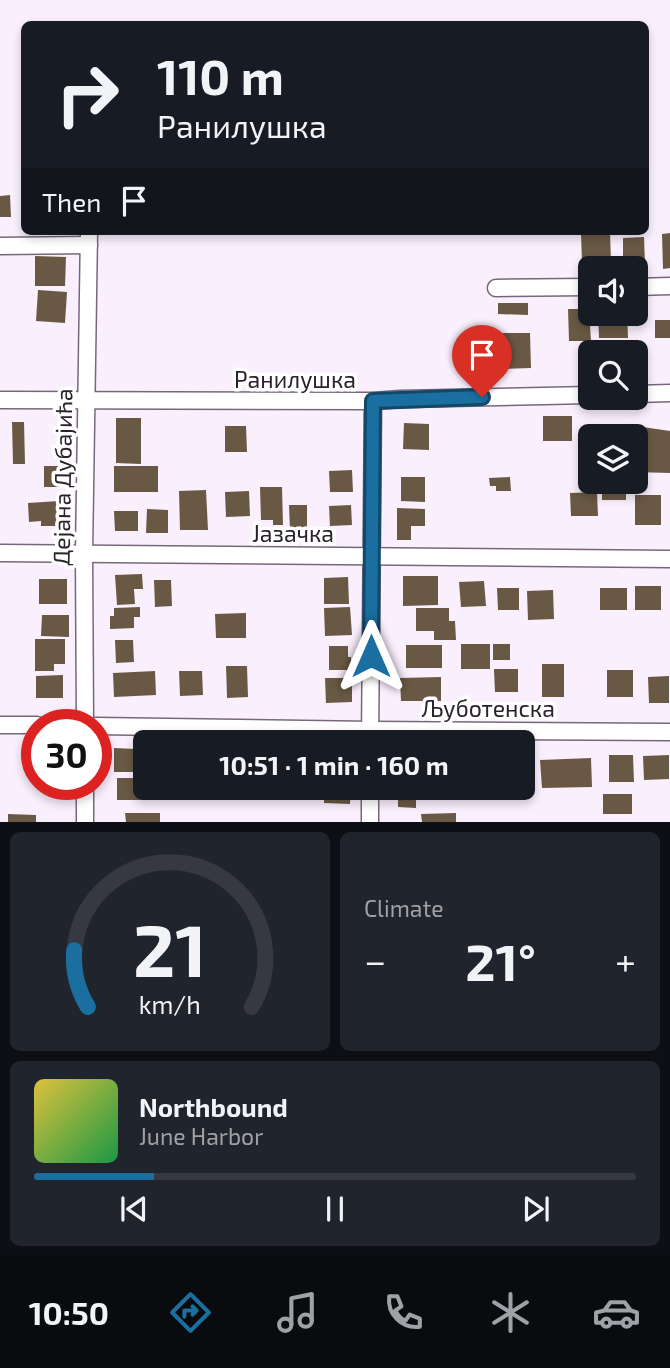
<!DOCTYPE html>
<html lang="en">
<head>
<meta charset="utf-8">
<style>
	:root { --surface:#171b24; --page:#20242c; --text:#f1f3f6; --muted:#9ea1a6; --line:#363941; --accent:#1b6fa0 }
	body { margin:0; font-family:"Exo 2",sans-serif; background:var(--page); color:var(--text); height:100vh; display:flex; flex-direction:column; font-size:26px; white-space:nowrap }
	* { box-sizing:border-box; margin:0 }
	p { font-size:23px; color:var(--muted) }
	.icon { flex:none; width:38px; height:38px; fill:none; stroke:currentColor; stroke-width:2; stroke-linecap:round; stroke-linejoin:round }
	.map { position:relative; height:822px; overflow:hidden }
	.sheet { display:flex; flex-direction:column; gap:10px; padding:10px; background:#0d0f14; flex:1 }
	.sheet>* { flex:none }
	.banner { position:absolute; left:21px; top:21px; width:628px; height:214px; border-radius:10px; box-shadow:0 4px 10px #0003; background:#171b24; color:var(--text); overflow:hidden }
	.fabs { position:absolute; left:578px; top:256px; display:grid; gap:14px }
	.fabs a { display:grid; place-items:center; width:70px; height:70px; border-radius:10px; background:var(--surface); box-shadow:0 4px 10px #0003; font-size:35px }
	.speed { position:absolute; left:21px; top:709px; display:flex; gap:14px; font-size:35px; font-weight:700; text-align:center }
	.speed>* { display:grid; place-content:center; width:91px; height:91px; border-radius:50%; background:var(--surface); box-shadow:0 4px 10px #0003; line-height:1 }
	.speed .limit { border:10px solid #d22; background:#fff; color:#111 }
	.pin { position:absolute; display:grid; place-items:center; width:60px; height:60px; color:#fff; margin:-72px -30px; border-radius:50% 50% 50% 0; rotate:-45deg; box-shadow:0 0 7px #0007 }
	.pin .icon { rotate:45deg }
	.me { position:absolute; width:77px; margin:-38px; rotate:0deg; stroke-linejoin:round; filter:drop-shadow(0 0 5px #0008) }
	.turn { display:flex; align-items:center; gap:24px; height:147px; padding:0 21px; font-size:32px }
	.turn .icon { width:91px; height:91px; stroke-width:2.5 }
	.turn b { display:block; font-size:49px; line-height:60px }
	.then { display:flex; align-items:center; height:66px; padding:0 21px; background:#0003; gap:14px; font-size:26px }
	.big { font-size:52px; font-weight:700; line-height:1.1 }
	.sheet .tile { flex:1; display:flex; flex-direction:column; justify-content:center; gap:10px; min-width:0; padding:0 24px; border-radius:10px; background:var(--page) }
	.sheet .dial { align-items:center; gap:0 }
	.dial svg { height:182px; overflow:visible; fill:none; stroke:var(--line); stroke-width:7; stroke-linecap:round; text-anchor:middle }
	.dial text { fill:var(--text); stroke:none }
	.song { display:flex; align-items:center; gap:21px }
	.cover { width:84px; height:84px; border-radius:10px; background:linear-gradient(135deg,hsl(50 70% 55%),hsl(140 70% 35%)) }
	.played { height:7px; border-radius:4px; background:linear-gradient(90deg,var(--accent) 20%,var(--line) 20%) }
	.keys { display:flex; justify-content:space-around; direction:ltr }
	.heat { display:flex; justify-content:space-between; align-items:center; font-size:38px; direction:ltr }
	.sheet .tiles { flex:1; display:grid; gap:10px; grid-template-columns:1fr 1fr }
	.tile:last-child { grid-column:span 2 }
	.trip { position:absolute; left:133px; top:730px; width:402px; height:70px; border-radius:10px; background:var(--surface); box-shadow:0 4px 10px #0003; font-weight:700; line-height:70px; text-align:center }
	.menu { display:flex; height:112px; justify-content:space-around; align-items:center; background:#090b0e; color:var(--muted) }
	.menu .icon { width:49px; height:49px }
	.menu .active { color:var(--accent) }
	.menu b { font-size:32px; color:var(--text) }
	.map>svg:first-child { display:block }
	.building { fill:#695944 }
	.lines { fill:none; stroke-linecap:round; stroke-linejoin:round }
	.street-casing { stroke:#78677c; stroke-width:19 }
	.street { stroke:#fff; stroke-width:16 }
	.route-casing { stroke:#124868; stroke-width:18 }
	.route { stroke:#1b6fa0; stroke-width:12 }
	.labels { text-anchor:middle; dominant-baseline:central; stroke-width:7; stroke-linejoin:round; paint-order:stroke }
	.street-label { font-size:23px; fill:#2a232c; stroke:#fff }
</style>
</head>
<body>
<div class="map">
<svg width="670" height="822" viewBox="0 0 670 822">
	<rect width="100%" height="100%" fill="#faeffd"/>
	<g class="building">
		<polygon points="10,195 11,217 0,217 0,196"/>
		<polygon points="591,231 610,231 611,262 582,263 581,233 591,233"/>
		<polygon points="670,233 670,268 663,269 662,234"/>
		<polygon points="644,237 645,264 623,265 623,238"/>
		<polygon points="35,256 66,257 65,286 35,286"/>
		<polygon points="38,290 67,292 65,323 36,321"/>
		<polygon points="498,303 528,303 528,315 498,314"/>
		<polygon points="568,309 589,309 591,341 569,341"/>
		<polygon points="598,313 627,313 628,338 599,338"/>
		<rect x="655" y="320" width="15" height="18"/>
		<polygon points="503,333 530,333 531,368 504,369"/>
		<rect x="543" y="416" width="29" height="25"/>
		<polygon points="116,418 141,418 141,464 116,463"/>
		<polygon points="12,422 24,422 25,464 13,464"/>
		<polygon points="404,423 429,424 429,450 403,449"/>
		<polygon points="629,425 670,431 670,473 635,472 635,436 628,436"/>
		<polygon points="225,426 246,426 247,452 225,452"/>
		<rect x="44" y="466" width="23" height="21"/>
		<rect x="114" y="466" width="44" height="26"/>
		<polygon points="352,470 353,492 330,492 329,471"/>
		<polygon points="401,477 425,477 425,502 401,501"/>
		<polygon points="510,477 511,491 496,491 496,486 490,486 489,478"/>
		<rect x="602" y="481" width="24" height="19"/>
		<polygon points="260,487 282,487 283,525 273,525 273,520 261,520"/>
		<polygon points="206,490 208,530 180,530 179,491"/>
		<polygon points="249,491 250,516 226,517 225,492"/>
		<polygon points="597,492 598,516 571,516 570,493"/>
		<rect x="635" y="495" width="26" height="30"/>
		<polygon points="59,501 60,526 41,526 41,521 29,522 28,503"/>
		<polygon points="289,505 307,505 307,530 290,530"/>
		<polygon points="351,505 352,525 330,526 329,506"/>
		<polygon points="397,508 425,509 425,526 411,526 411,540 397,540"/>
		<polygon points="147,509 168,510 168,533 146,533"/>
		<polygon points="114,511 138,511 138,531 115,531"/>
		<polygon points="142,574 143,589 134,589 135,604 117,605 115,575"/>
		<polygon points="403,576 438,576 438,605 403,606"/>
		<polygon points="348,577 349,604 324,604 324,578"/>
		<rect x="39" y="579" width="28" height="25"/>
		<polygon points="154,580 171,580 172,606 155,607"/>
		<polygon points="484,581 486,606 461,607 459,582"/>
		<rect x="635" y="586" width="26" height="24"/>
		<polygon points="497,588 519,588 519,610 498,610"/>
		<rect x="600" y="588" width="27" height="22"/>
		<polygon points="553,590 554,619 528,620 527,591"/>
		<polygon points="140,607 140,617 134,617 134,628 110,629 110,616 114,616 114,608"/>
		<polygon points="350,607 352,635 325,636 324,608"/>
		<polygon points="416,608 449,608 449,621 455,621 456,640 434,640 434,631 416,631"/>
		<polygon points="246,613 246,638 216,638 215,614"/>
		<polygon points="42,615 69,615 69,637 41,636"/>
		<polygon points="35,639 65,639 65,664 54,664 54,671 35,671"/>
		<polygon points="115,640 133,640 134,662 116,663"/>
		<rect x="461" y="644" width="29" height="25"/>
		<rect x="493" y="644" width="17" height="16"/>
		<rect x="406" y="645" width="36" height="23"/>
		<polygon points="329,646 348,646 348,657 351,657 351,670 329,670"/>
		<rect x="542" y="664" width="22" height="33"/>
		<polygon points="226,666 247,666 248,697 227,698"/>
		<polygon points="494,669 518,669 518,692 495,692"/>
		<rect x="607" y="670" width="26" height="27"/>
		<polygon points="155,671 156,695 114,697 113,673"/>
		<polygon points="179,671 202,671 203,695 180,696"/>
		<polygon points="63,675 63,698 36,698 36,676"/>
		<polygon points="669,676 669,703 649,703 648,677"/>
		<polygon points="441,677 441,701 401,701 400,678"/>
		<polygon points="325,678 352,678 352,702 326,703"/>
		<polygon points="114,748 137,749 136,772 114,772"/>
		<rect x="29" y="752" width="8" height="21"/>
		<polygon points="609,755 633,755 634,782 609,782"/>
		<polygon points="669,755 669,779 644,780 643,756"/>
		<polygon points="591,758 592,787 542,788 540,760"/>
		<polygon points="523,760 530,760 529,784 523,784"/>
		<rect x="117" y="778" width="28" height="22"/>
		<rect x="257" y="788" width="21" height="4"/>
		<polygon points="324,788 351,788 350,804 324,803"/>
		<polygon points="398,788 431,788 431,800 416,800 416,808 398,807"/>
		<rect x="603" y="794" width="29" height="20"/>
		<polygon points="125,813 160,813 160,822 126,822"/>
		<polygon points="456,813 456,822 422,822 421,814"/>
		<polygon points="8,814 36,815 36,822 8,822"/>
	</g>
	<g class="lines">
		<g class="street-casing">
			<g id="street">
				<polyline points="0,246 89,245"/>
				<polyline points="635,287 670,286"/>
				<polyline points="496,288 590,287"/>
				<polyline points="635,394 670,393"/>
				<polyline points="0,400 373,401 401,399 590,395"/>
				<polyline points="0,553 670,559"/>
				<polyline points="85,724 84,554 89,231"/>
				<polyline points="0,725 37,725"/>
				<polyline points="96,726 371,730 670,732"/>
				<polyline points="370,742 373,401"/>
				<polyline points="85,784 85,822"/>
				<polyline points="370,822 370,788"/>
			</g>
		</g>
		<use href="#street" class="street"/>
	</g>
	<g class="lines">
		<g class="route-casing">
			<polyline id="route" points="371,656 373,401 482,397"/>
		</g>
		<use href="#route" class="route"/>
	</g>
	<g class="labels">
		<g class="street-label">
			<text x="295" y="379">Ранилушка</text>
			<text transform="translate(62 477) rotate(-89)">Дејана Дубајића</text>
			<text x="293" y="533">Јазачка</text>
			<text x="488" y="708">Љуботенска</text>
		</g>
	</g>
</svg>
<div class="fabs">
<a><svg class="icon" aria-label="sound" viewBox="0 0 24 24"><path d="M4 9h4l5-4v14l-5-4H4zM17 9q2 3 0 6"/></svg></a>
<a><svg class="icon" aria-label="search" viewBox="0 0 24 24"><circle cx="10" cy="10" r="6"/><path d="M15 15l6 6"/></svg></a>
<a><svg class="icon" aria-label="layers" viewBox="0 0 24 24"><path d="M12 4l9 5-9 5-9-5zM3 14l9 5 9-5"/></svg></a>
</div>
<div class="speed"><div class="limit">30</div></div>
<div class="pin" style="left:482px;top:397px;background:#d93025"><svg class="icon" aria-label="arrive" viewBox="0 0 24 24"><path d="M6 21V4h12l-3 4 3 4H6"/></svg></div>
<svg class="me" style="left:371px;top:656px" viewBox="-20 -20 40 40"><path d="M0-17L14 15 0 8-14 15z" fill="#1b6fa0" stroke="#fff" stroke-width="4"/></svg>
<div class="trip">10:51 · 1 min · 160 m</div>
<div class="banner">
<div class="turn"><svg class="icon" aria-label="right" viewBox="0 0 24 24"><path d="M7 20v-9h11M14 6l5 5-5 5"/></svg><div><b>110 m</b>Ранилушка</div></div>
<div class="then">Then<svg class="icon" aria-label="arrive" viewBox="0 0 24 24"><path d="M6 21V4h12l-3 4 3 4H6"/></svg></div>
</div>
</div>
<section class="sheet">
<div class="tiles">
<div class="tile dial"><svg viewBox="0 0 100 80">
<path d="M14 69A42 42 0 1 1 86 69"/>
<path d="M14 69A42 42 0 0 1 8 44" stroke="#1b6fa0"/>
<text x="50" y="56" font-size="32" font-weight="700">21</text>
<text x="50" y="72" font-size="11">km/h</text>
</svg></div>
<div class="tile"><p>Climate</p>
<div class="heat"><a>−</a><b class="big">21°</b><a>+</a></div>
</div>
<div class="tile">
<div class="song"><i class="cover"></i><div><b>Northbound</b><p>June Harbor</p></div></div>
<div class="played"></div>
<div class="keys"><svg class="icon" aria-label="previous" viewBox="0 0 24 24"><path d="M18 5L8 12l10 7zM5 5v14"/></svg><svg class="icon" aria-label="pause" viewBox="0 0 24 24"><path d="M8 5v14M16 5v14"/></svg><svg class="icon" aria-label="next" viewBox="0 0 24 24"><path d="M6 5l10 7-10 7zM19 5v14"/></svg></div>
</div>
</div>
</section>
<nav class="menu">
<b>10:50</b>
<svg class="icon active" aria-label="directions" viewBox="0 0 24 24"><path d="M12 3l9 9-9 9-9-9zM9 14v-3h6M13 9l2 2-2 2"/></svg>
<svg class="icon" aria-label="music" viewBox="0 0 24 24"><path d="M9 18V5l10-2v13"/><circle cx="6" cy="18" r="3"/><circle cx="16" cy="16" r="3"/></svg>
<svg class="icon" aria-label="phone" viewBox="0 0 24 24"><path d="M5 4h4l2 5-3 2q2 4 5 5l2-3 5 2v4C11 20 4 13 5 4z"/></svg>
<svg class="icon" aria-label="climate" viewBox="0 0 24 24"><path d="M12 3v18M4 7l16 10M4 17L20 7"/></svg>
<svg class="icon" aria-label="car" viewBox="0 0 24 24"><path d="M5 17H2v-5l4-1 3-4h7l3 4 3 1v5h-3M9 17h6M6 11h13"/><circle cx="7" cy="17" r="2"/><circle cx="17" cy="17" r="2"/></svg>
</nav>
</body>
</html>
